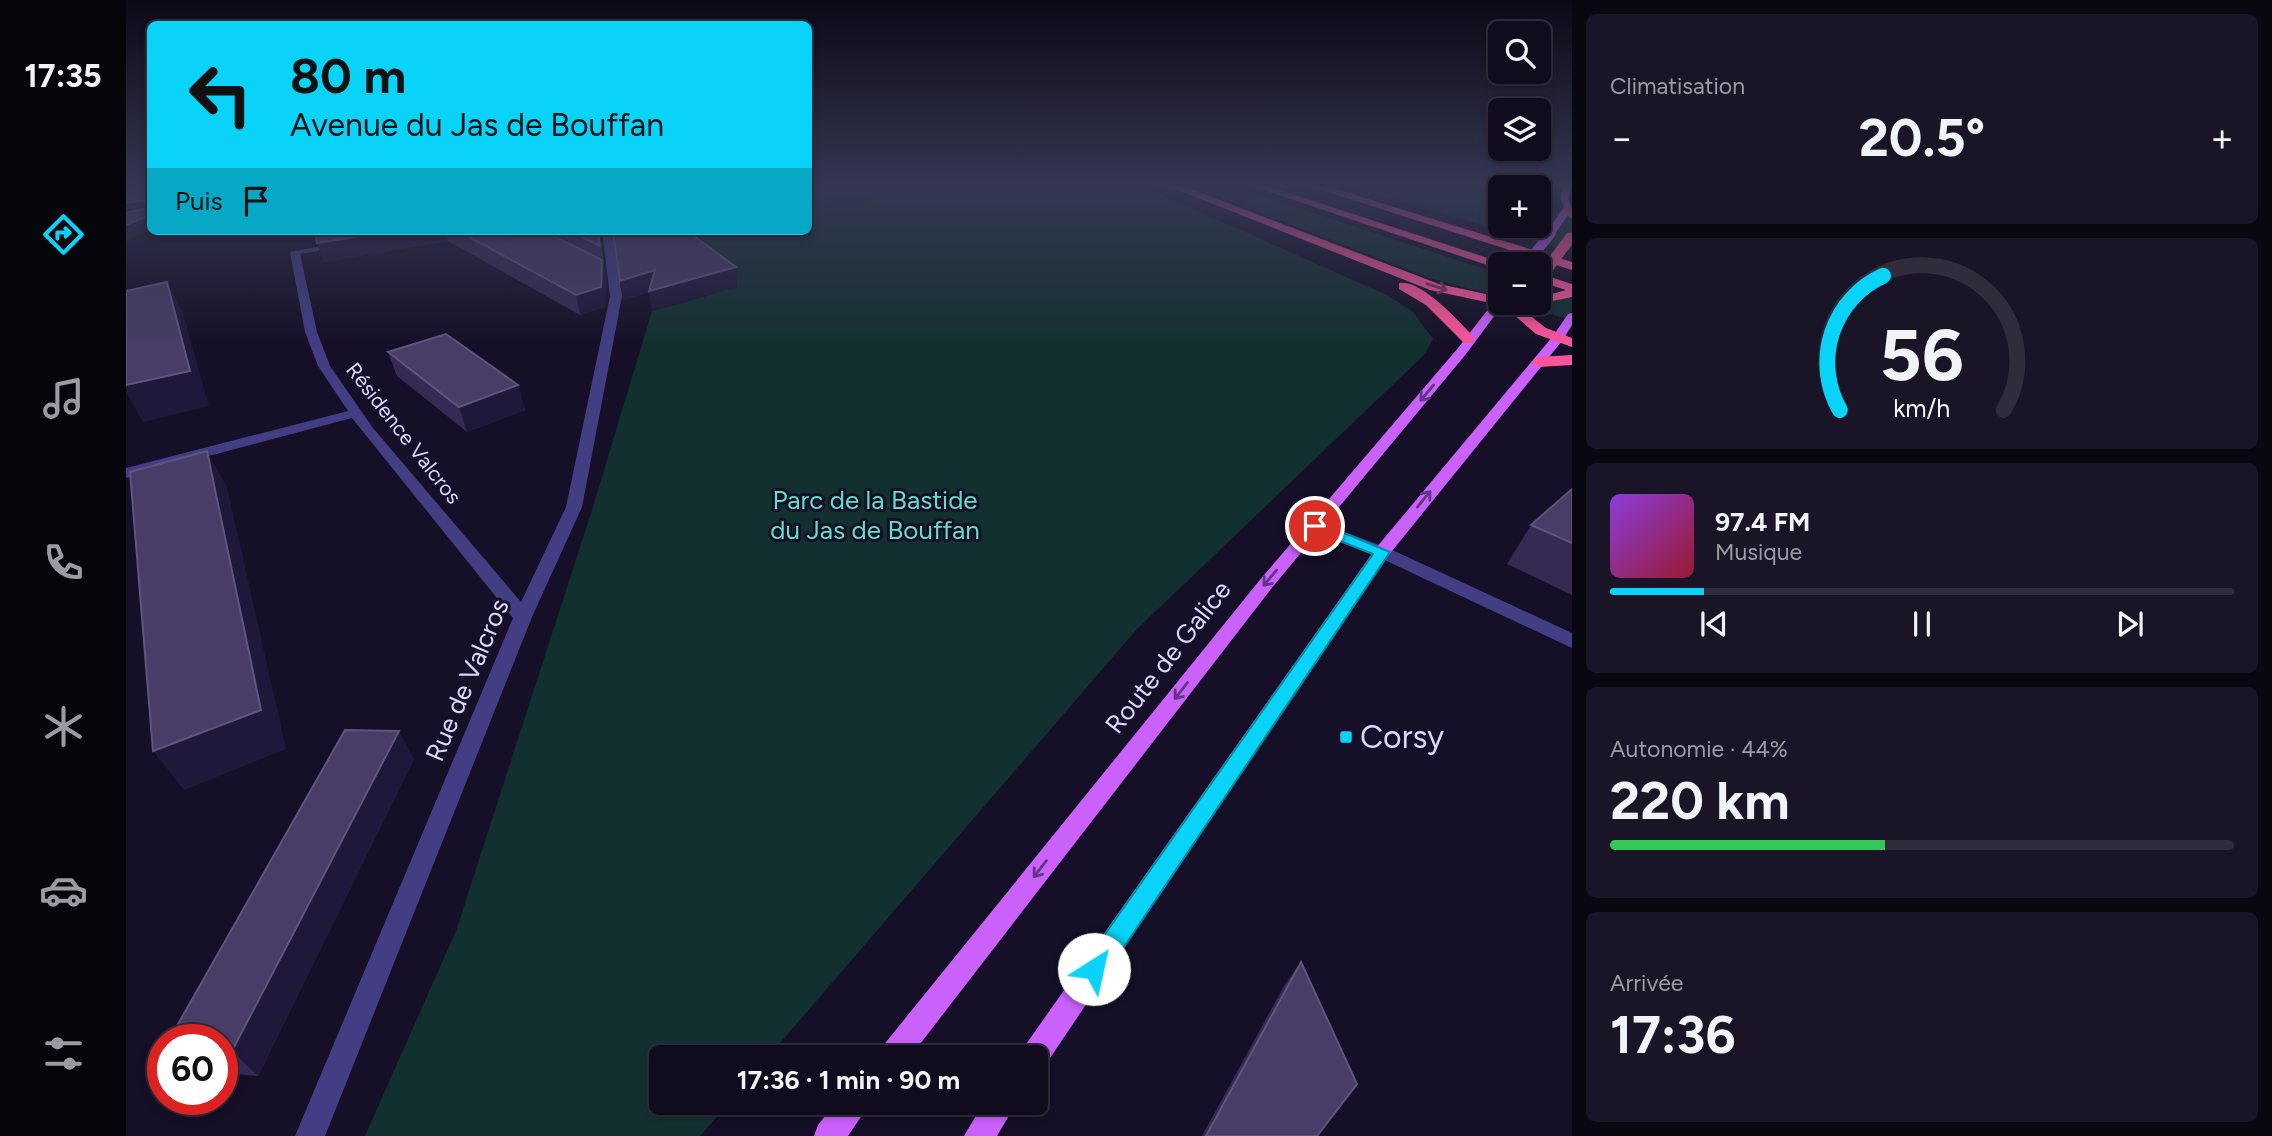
<!DOCTYPE html>
<html lang="fr">
<head>
<meta charset="utf-8">
<style>
	:root { --surface:#100c1d; --page:#191526; --text:#f1f3f6; --muted:#9c9ba4; --line:#302c3b; --accent:#09d3f8 }
	body { margin:0; font-family:Figtree,sans-serif; background:var(--page); color:var(--text); height:100vh; display:flex; flex-direction:column; font-size:26px; white-space:nowrap }
	* { box-sizing:border-box; margin:0 }
	p { font-size:23px; color:var(--muted) }
	.icon { flex:none; width:38px; height:38px; fill:none; stroke:currentColor; stroke-width:2; stroke-linecap:round; stroke-linejoin:round }
	.map { position:relative; flex:1; overflow:hidden }
	.details { display:flex; flex-direction:column; gap:14px; padding:14px; background:#090710; width:700px }
	.details>* { flex:none }
	.hud { position:absolute; left:21px; top:21px; width:665px; height:214px; border-radius:10px; box-shadow:0 4px 10px #0003,0 0 0 2px var(--line); background:#09d3f8; color:#111; overflow:hidden }
	.controls { position:absolute; left:1362px; top:21px; display:grid; gap:14px }
	.controls a { display:grid; place-items:center; width:63px; height:63px; border-radius:10px; background:var(--surface); box-shadow:0 4px 10px #0003,0 0 0 2px var(--line); font-size:35px }
	.speed { position:absolute; left:21px; top:1024px; display:flex; gap:14px; font-size:35px; font-weight:700; text-align:center }
	.speed>* { display:grid; place-content:center; width:91px; height:91px; border-radius:50%; background:var(--surface); box-shadow:0 4px 10px #0003,0 0 0 2px var(--line); line-height:1 }
	.speed .limit { border:10px solid #d22; background:#fff; color:#111 }
	.pin { position:absolute; display:grid; place-items:center; width:60px; height:60px; color:#fff; margin:-30px; border:4px solid #fff; border-radius:50%; box-shadow:0 2px 7px #0007 }
	.me { position:absolute; width:77px; margin:-38px; rotate:35deg; stroke-linejoin:round; filter:drop-shadow(0 0 5px #0008) }
	.turn { display:flex; align-items:center; gap:24px; height:147px; padding:0 28px; font-size:32px }
	.turn .icon { width:91px; height:91px; stroke-width:2.5 }
	.turn b { display:block; font-size:49px; line-height:60px }
	.then { display:flex; align-items:center; height:66px; padding:0 28px; background:#0003; gap:14px; font-size:26px }
	.big { font-size:52px; font-weight:700; line-height:1.1 }
	.details .widget { flex:1; display:flex; flex-direction:column; justify-content:center; gap:10px; min-width:0; padding:0 24px; border-radius:10px; background:var(--page) }
	.details .dial { align-items:center; gap:0 }
	.dial svg { height:182px; overflow:visible; fill:none; stroke:var(--line); stroke-width:7; stroke-linecap:round; text-anchor:middle }
	.dial text { fill:var(--text); stroke:none }
	.song { display:flex; align-items:center; gap:21px }
	.cover { width:84px; height:84px; border-radius:10px; background:linear-gradient(135deg,hsl(270 70% 55%),hsl(350 70% 35%)) }
	.played { height:7px; border-radius:4px; background:linear-gradient(90deg,var(--accent) 15%,var(--line) 15%) }
	.keys { display:flex; justify-content:space-around; direction:ltr }
	.heat { display:flex; justify-content:space-between; align-items:center; font-size:38px; direction:ltr }
	.charge { height:10px; border-radius:5px; background:linear-gradient(90deg,#34c759 44%,var(--line) 0) }
	.trip { position:absolute; left:523px; top:1045px; width:399px; height:70px; border-radius:10px; background:var(--surface); box-shadow:0 4px 10px #0003,0 0 0 2px var(--line); font-weight:700; line-height:70px; text-align:center }
	main { display:flex; flex:1; min-height:0 }
	.dock { display:flex; flex-direction:column; width:126px; justify-content:space-around; align-items:center; background:#06050c; color:var(--muted) }
	.dock .icon { width:49px; height:49px }
	.dock .active { color:var(--accent) }
	.dock b { font-size:32px; color:var(--text) }
	.map>svg:first-child { display:block }
	.green { fill:#133030 }
	.water { fill:#0e2048 }
	.lines { fill:none; stroke-linecap:round; stroke-linejoin:round }
	.minor { fill:#433d84; fill-rule:evenodd }
	.major { fill:#ca61fb; fill-rule:evenodd }
	.highway { fill:#fa559b; fill-rule:evenodd }
	.major-bridge { stroke:#ca61fb; stroke-width:10 }
	.highway-bridge { stroke:#fa559b; stroke-width:11 }
	.wall { fill:#352a54 }
	.shaded-wall { fill:#20183a }
	.building { fill:#473d66; stroke:#5e557e; stroke-width:2 }
	.oneway { stroke:#7c2f5b }
	.oneway2 { stroke:#663486 }
	.route { fill:#09d3f8; stroke:#0689a1; stroke-width:2 }
	.poi-dot { fill:#09d3f8; stroke:#151027; stroke-width:2.5 }
	.labels { text-anchor:middle; dominant-baseline:central; stroke-width:6; stroke-linejoin:round; paint-order:stroke }
	.far-street-label { font-size:21px; fill:#ddd7fe; stroke:#151027 }
	.park-label { font-size:26px; fill:#64ddc5; stroke:#151027 }
	.street-label { font-size:26px; fill:#ddd7fe; stroke:#151027 }
	.near-poi-label { font-size:32px; fill:#ddd7fe; stroke:#151027; text-anchor:start }
</style>
</head>
<body>
<main>
<nav class="dock">
<b>17:35</b>
<svg class="icon active" aria-label="directions" viewBox="0 0 24 24"><path d="M12 3l9 9-9 9-9-9zM9 14v-3h6M13 9l2 2-2 2"/></svg>
<svg class="icon" aria-label="music" viewBox="0 0 24 24"><path d="M9 18V5l10-2v13"/><circle cx="6" cy="18" r="3"/><circle cx="16" cy="16" r="3"/></svg>
<svg class="icon" aria-label="phone" viewBox="0 0 24 24"><path d="M5 4h4l2 5-3 2q2 4 5 5l2-3 5 2v4C11 20 4 13 5 4z"/></svg>
<svg class="icon" aria-label="climate" viewBox="0 0 24 24"><path d="M12 3v18M4 7l16 10M4 17L20 7"/></svg>
<svg class="icon" aria-label="car" viewBox="0 0 24 24"><path d="M5 17H2v-5l4-1 3-4h7l3 4 3 1v5h-3M9 17h6M6 11h13"/><circle cx="7" cy="17" r="2"/><circle cx="17" cy="17" r="2"/></svg>
<svg class="icon" aria-label="filters" viewBox="0 0 24 24"><path d="M4 7h16M4 17h16"/><circle cx="9" cy="7" r="2"/><circle cx="15" cy="17" r="2"/></svg>
</nav>
<div class="map">
<svg width="1446" height="1136" viewBox="0 0 1446 1136">
	<rect width="100%" height="100%" fill="#151027"/>
	<g class="green">
		<polygon points="683,186 1015,186 1263,296 1287,312 1307,339 1299,354 1011,629 642,1057 536,1057 536,1102 603,1103 574,1136 239,1136 330,931 466,510 526,311 591,293 527,231 682,231"/>
		<polygon points="1065,186 1105,186 1374,274 1374,297 1304,278"/>
		<polygon points="1225,186 1411,186 1374,187 1374,226 1412,226 1412,207 1446,215 1446,252"/>
		<polygon points="1412,287 1446,298 1446,321 1391,303 1412,303"/>
	</g>
	<polygon class="water" points="731,191 748,200 683,212 683,199"/>
	<g class="lines">
		<g class="minor">
			<polygon points="476,231 486,231 496,296 456,507 406,617 199,1136 169,1136 387,618 226,418 0,478 0,468 222,411 192,366 179,332 164,252 219,242 219,246 174,254 191,332 204,366 247,428 395,602 440,507 484,296"/>
			<polygon points="1189,521 1262,548 1446,633 1446,648 1250,556 1183,530 1181,526 1183,522"/>
		</g>
		<g class="major">
			<polygon points="1437,186 1445,186 1442,198 1446,209 1428,235 1422,235 1420,233 1438,207 1434,198"/>
			<polygon points="1374,298 1374,303 1378,303 1340,354 1145,589 784,1057 751,1057 756,1047 1133,581 1332,348 1370,299"/>
			<polygon points="1446,313 1446,325 1436,341 1262,556 918,1067 910,1071 910,1057 893,1057 898,1047 1250,548 1427,336 1442,314"/>
			<polygon points="710,1102 745,1102 722,1136 688,1136 692,1125"/>
			<polygon points="858,1102 891,1102 871,1136 838,1136"/>
		</g>
		<g class="highway">
			<polygon points="1042,186 1057,186 1313,284 1374,297 1374,303 1380,303 1374,305 1304,290"/>
			<polygon points="1126,186 1142,186 1380,264 1370,268"/>
			<polygon points="1183,186 1200,186 1446,262 1446,270"/>
			<polygon points="1441,208 1446,210 1446,219 1436,211"/>
			<polygon points="1412,273 1446,284 1446,297 1407,305 1406,303 1412,303 1412,298 1440,290 1412,281"/>
			<path d="M1273,283C1296,279 1333,322 1348,337V343H1338L1300,305L1273,289Z"/>
			<polygon points="1389,303 1403,303 1402,314 1420,328 1446,338 1446,347 1410,334 1388,315"/>
			<polygon points="1446,355 1446,365 1413,367 1405,362 1413,357"/>
		</g>
		<polyline class="major-bridge" points="1400,264 1425,233"/>
		<polyline class="highway-bridge" points="1412,281 1444,238"/>
	</g>
	<g class="wall">
		<polygon points="189,231 474,231 478,264 477,264 480,280 479,307 454,315 322,241 198,262 191,243"/>
		<polygon points="262,352 392,385 399,410 341,432 271,376"/>
		<polygon points="1446,489 1446,595 1381,564 1405,525"/>
		<polygon points="288,759 132,1076 96,1073 96,1040"/>
		<polygon points="1175,962 1191,1136 1076,1136 1158,986"/>
	</g>
	<g class="shaded-wall">
		<polygon points="18,200 24,211 0,216 0,203"/>
		<polygon points="24,215 24,229 0,241 0,225"/>
		<polygon points="189,231 319,231 322,241 198,262 191,243 193,242"/>
		<polygon points="476,260 480,280 479,307 454,315 450,295"/>
		<polygon points="610,267 611,287 526,311 523,292 498,301 494,281 529,270"/>
		<polygon points="41,282 57,314 83,406 17,422 0,392 0,385"/>
		<polygon points="392,385 399,410 341,432 333,407"/>
		<polygon points="81,451 101,487 160,749 58,790 27,751"/>
		<polygon points="273,731 288,759 132,1076 106,1051"/>
	</g>
	<g class="building">
		<polygon points="0,186 24,186 24,215 0,225 0,213 21,208 18,200 0,203"/>
		<polygon points="204,231 266,231 191,243 189,234"/>
		<polygon points="332,231 417,231 476,260 475,287 450,295"/>
		<polygon points="444,231 472,231 474,246"/>
		<polygon points="487,231 561,231 610,267 523,291 529,270 494,281"/>
		<polygon points="41,282 64,371 0,385 0,291"/>
		<polygon points="320,334 392,385 333,407 262,352"/>
		<polygon points="81,451 135,710 27,751 4,472"/>
		<polygon points="1446,489 1446,543 1405,525"/>
		<polygon points="219,730 273,731 106,1051 96,1051 96,1040 43,1040"/>
		<polygon points="1175,962 1231,1084 1191,1136 1080,1136"/>
	</g>
	<defs><path id="oneway-shaft" d="M-6 0H5M1.5-3L5.5 0L1.5 3" fill="none" stroke-width="1.6" stroke-linecap="round" stroke-linejoin="round" transform="scale(1.75)"/></defs>
	<use class="oneway" href="#oneway-shaft" transform="translate(1311 287) rotate(18)"/>
	<g class="oneway2">
		<use href="#oneway-shaft" transform="translate(1301 393) rotate(130)"/>
		<use href="#oneway-shaft" transform="translate(1298 499) rotate(-51)"/>
		<use href="#oneway-shaft" transform="translate(1144 578) rotate(130)"/>
		<use href="#oneway-shaft" transform="translate(1055 691) rotate(128)"/>
		<use href="#oneway-shaft" transform="translate(914 869) rotate(128)"/>
	</g>
	<linearGradient id="sky" x2="0" y2="1"><stop stop-color="#0c0915"/><stop offset="0.54" stop-color="#353752"/><stop offset="1" stop-color="#353752" stop-opacity="0"/></linearGradient>
	<rect width="1446" height="345" fill="url(#sky)"/>
	<polygon class="route" points="1189,521 1264,552 977,978 968,981 960,978 956,969 960,961 1247,554 1183,529 1181,526"/>
	<rect class="poi-dot" x="1213" y="730" width="14" height="14" rx="3.5"/>
	<g class="labels">
		<g class="far-street-label">
			<text transform="translate(278 433) rotate(52)">Résidence Valcros</text>
		</g>
		<g class="park-label">
			<text x="749" y="500">Parc de la Bastide<tspan x="749" dy="30">du Jas de Bouffan</tspan></text>
		</g>
		<g class="street-label">
			<text transform="translate(1042 657) rotate(-52)">Route de Galice</text>
			<text transform="translate(341 680) rotate(-67)">Rue de Valcros</text>
		</g>
		<g class="near-poi-label">
			<text x="1234" y="737">Corsy</text>
		</g>
	</g>
</svg>
<div class="controls">
<a><svg class="icon" aria-label="search" viewBox="0 0 24 24"><circle cx="10" cy="10" r="6"/><path d="M15 15l6 6"/></svg></a>
<a><svg class="icon" aria-label="layers" viewBox="0 0 24 24"><path d="M12 4l9 5-9 5-9-5zM3 14l9 5 9-5"/></svg></a>
<a>+</a>
<a>−</a>
</div>
<div class="speed"><div class="limit">60</div></div>
<div class="pin" style="left:1189px;top:526px;background:#d93025"><svg class="icon" aria-label="arrive" viewBox="0 0 24 24"><path d="M6 21V4h12l-3 4 3 4H6"/></svg></div>
<svg class="me" style="left:968px;top:969px" viewBox="-20 -20 40 40"><circle r="19" fill="#fff"/><path d="M0-13L10 11 0 6-10 11z" fill="#09d3f8"/></svg>
<div class="trip">17:36 · 1 min · 90 m</div>
<div class="hud">
<div class="turn"><svg class="icon" aria-label="left" viewBox="0 0 24 24"><path d="M17 20v-9H6M10 6l-5 5 5 5"/></svg><div><b>80 m</b>Avenue du Jas de Bouffan</div></div>
<div class="then">Puis<svg class="icon" aria-label="arrive" viewBox="0 0 24 24"><path d="M6 21V4h12l-3 4 3 4H6"/></svg></div>
</div>
</div>
<section class="details">
<div class="widget"><p>Climatisation</p>
<div class="heat"><a>−</a><b class="big">20.5°</b><a>+</a></div>
</div>
<div class="widget dial"><svg viewBox="0 0 100 80">
<path d="M14 69A42 42 0 1 1 86 69"/>
<path d="M14 69A42 42 0 0 1 33 10" stroke="#09d3f8"/>
<text x="50" y="56" font-size="32" font-weight="700">56</text>
<text x="50" y="72" font-size="11">km/h</text>
</svg></div>
<div class="widget">
<div class="song"><i class="cover"></i><div><b>97.4 FM</b><p>Musique</p></div></div>
<div class="played"></div>
<div class="keys"><svg class="icon" aria-label="previous" viewBox="0 0 24 24"><path d="M18 5L8 12l10 7zM5 5v14"/></svg><svg class="icon" aria-label="pause" viewBox="0 0 24 24"><path d="M8 5v14M16 5v14"/></svg><svg class="icon" aria-label="next" viewBox="0 0 24 24"><path d="M6 5l10 7-10 7zM19 5v14"/></svg></div>
</div>
<div class="widget"><p>Autonomie · 44%</p><b class="big">220 km</b><div class="charge"></div></div>
<div class="widget"><p>Arrivée</p><b class="big">17:36</b></div>
</section>
</main>
</body>
</html>
